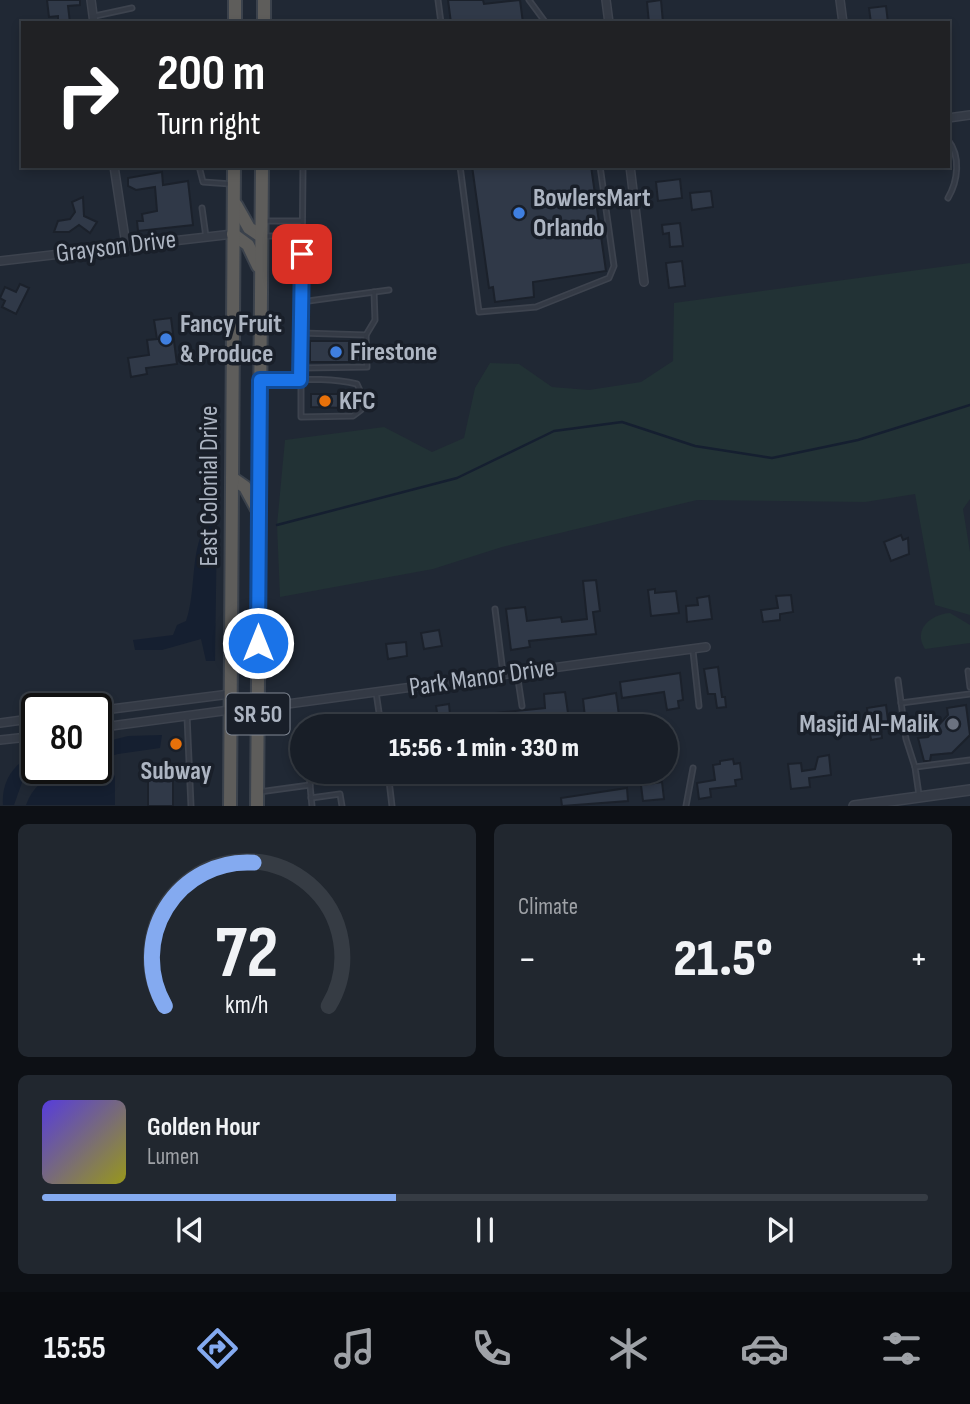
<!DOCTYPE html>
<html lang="en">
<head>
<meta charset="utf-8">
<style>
	:root { --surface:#181e27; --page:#21272f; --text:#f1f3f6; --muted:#9fa2a7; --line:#363c44; --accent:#84aaf0 }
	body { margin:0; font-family:"Sofia Sans Condensed",sans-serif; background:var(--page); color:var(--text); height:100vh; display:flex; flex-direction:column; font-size:26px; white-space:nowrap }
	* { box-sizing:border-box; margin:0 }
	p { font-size:23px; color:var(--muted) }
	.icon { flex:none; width:38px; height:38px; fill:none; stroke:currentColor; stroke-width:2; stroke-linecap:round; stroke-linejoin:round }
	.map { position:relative; height:806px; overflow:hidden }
	.drawer { display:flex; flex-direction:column; gap:18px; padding:18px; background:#0d1015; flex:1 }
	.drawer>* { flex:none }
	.banner { position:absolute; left:21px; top:21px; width:929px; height:147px; border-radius:0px; box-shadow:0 4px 10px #0003,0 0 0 2px var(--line); background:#202124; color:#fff; overflow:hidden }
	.speed { position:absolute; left:21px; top:693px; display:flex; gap:14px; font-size:35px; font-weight:700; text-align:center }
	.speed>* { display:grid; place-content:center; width:91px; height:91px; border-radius:50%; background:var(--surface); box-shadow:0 4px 10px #0003,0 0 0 2px var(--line); line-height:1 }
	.speed .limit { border:4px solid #111; border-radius:10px; background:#fff; color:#111 }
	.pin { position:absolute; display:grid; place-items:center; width:60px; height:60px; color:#fff; margin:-30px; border-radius:14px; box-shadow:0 4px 10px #0006 }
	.me { position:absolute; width:77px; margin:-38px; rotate:0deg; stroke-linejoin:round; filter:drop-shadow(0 0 5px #0008) }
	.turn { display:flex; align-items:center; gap:24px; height:147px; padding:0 21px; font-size:32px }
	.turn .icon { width:91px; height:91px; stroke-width:2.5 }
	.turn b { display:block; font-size:49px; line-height:60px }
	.big { font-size:52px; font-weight:800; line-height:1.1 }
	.drawer .card { flex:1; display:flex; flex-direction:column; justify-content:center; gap:10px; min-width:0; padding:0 24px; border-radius:10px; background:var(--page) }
	.drawer .dial { align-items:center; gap:0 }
	.dial svg { height:182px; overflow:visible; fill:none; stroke:var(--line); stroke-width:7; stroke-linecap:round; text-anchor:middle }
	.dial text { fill:var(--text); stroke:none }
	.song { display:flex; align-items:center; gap:21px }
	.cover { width:84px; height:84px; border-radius:10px; background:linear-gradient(135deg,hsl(250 70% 55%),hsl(60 70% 35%)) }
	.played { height:7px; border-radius:4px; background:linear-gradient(90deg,var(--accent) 40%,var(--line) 40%) }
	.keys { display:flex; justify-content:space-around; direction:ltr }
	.heat { display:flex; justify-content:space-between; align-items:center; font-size:38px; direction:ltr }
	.drawer .tiles { flex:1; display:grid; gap:18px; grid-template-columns:1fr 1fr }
	.card:last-child { grid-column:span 2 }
	.trip { position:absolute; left:290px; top:714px; width:388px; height:70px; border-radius:35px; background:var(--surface); box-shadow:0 4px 10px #0003,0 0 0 2px var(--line); font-weight:800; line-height:70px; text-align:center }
	.tab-bar { display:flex; height:112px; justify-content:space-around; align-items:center; background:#0a0c10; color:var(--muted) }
	.tab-bar .icon { width:49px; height:49px }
	.tab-bar .current { color:var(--accent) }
	.tab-bar b { font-size:32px; color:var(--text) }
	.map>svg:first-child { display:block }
	.green { fill:#223235 }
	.water { fill:#151f30 }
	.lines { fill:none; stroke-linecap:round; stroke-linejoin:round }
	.stream { stroke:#151f30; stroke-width:2.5 }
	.building { fill:#303948; stroke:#1b212b; stroke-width:2 }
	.service-casing { stroke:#3d434e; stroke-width:7 }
	.minor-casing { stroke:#3d434e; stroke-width:10 }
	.tertiary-casing { stroke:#3d434e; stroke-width:12 }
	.trunk-casing { stroke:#3b424c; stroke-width:16 }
	.service { stroke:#343a45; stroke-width:3.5 }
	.minor { stroke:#343a45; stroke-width:7 }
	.tertiary { stroke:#343a45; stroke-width:9 }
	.trunk { stroke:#5e5d5b; stroke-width:12 }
	.route-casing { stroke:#114b97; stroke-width:18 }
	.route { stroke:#1a73e8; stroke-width:12 }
	.shop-dot { fill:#3f7fe0; stroke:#191f29; stroke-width:2.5 }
	.food-dot { fill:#e8710a; stroke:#191f29; stroke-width:2.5 }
	.worship-dot { fill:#6b7280; stroke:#191f29; stroke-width:2.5 }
	.labels { text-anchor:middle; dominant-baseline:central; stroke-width:7; stroke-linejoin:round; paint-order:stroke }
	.shield { fill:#191f29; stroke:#818894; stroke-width:2 }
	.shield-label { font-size:24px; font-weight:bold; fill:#adb5c2 }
	.poi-label { font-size:26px; font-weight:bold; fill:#adb5c2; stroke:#191f29; text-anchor:start }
	.street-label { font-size:26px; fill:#adb5c2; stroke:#191f29 }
</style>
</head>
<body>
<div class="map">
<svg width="970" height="806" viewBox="0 0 970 806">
	<rect width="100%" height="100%" fill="#202834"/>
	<g class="green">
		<polygon points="970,263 970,499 963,509 970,552 970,615 935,605 915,494 865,502 697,500 502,547 433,569 280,597 277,525 285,440 384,427 432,452 464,438 475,388 490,363 519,364 552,387 589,390 641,382 673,361 674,303"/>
		<path d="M950,613L970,625V643L925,649C912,629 932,614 950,613Z"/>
	</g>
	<g class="water">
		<path d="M209,521H217L215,661H206L201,639L162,650H135L133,640L173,635L177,625L186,621C197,591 189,546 209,521Z"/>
		<polygon points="162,735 160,748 118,754 96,760 96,744 128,736"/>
		<path d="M37,754V768L25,774L14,805H3C1,782 14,761 37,754Z"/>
		<path d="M105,767L115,776V805H26C40,768 71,773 105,767Z"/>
	</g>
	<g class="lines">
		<polyline class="stream" points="277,525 457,478 554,431 622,422 695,446 772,458 858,440 970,405"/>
	</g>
	<g class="building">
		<polygon points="47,0 80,0 80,5 68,6 70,23 58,23 58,16 49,17"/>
		<polygon points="448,0 483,0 484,4 520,0 523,23 451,23"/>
		<polygon points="661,0 663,23 649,23 647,2"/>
		<polygon points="886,6 888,23 871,23 869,8"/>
		<polygon points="472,166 591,166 606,271 533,282 534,297 495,302 493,287 489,288"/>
		<polygon points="162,172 163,185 188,181 193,225 138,231 137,221 143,221 142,214 157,211 155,187 136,190 128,186 128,178"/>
		<polygon points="680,179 682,198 658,201 656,182"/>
		<polygon points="711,191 713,207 692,210 690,193"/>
		<polygon points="83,197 84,216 97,222 90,233 79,225 69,232 54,232 58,221 70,219 75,212 72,202"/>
		<polygon points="680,223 683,246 670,247 669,233 663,234 662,225"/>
		<polygon points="682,261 685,286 669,288 666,263"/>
		<polygon points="20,284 29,288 16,314 2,307 5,301 0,298 5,287 16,292"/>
		<polygon points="171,318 177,364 146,368 147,374 131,377 128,358 149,355 147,340 157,339 154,320"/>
		<rect x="310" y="341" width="52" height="21"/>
		<polygon points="311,394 345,394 344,408 311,407"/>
		<polygon points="901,535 903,540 908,538 909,554 891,561 884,542"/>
		<polygon points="596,580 600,611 593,612 596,634 529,641 530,647 511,650 506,609 525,607 527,621 561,617 562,622 587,619 583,581"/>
		<polygon points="655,589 655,593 676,591 679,613 651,616 648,590"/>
		<polygon points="791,595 793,612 780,614 780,620 763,622 761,610 778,608 776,596"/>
		<polygon points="709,596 712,619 687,622 686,606 698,605 697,598"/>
		<polygon points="439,630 442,646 424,649 421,633"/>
		<polygon points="406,642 407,656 388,659 386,644"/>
		<polygon points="718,667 722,697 725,697 726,707 717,708 715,694 708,694 704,669"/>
		<polygon points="680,673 683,700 678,701 679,708 667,710 664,692 622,698 620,682"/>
		<polygon points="565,692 568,713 539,716 541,726 468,726 467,716 545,708 544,694"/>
		<polygon points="616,693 620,723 586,726 583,699"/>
		<polygon points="449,704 451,726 439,726 436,706"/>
		<polygon points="886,705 889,728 881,729 882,738 871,740 867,708"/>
		<polygon points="966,705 970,735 952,753 931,755 930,761 924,761 918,738 928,737 948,715 947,708"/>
		<polygon points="829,755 831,775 809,778 810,787 791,789 788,764 801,763 802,771 815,769 818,757"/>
		<polygon points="733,759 734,764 740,763 742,779 735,780 736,786 710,789 711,797 699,799 697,783 715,780 713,765 720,764 720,761"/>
		<rect x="148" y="766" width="25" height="40"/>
		<polygon points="662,782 664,799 643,801 641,785"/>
		<polygon points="627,788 628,801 562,806 561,798"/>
	</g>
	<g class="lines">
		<g class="service-casing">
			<g id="service">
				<polyline points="438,0 441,23"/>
				<polyline points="529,0 546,23"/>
				<polyline points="95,16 132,8"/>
				<polyline points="199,166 203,182 231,184"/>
				<polyline points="460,166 479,312 536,307 609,278 614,266 600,166"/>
				<path d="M948,198C958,181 961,156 948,140"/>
				<polyline points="202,208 206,237"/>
				<polyline points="265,221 302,221"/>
				<polyline points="263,236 301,236"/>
				<polyline points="301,302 389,290"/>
				<polyline points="301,333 366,335 367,367 301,368"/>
				<polyline points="366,335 375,320 374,292"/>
				<path d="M262,380C293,380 327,377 357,384L362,395L361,410L353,416L301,417V368L303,166"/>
				<polyline points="495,609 503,673"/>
				<polyline points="693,651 699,706"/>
				<polyline points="968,671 970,687"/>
				<polyline points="517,673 522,706"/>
				<polyline points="898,680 906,739 915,767"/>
				<polyline points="376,692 381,726"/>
				<polyline points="901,703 970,694"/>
				<polyline points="187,716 191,806"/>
				<polyline points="388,772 392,806"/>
				<polyline points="310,785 312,806"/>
				<polyline points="259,792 310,785 309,772"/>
				<polyline points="919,795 915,767 970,760"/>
				<polyline points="311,798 340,794 342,806"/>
				<polyline points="686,806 693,768"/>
			</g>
		</g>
		<g class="minor-casing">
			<g id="minor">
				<polyline points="91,0 94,23"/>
				<polyline points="606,0 609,23"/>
				<polyline points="840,0 843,23"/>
				<polyline points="948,118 970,115"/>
				<polyline points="114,166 126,245"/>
				<polyline points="630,166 644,282"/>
				<polyline points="0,261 233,234"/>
				<polyline points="258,708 706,647"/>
				<polyline points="96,711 230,694"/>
				<polyline points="0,723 37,718"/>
				<polyline points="96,728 230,710"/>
				<polyline points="0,740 37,736"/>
			</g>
		</g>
		<g class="tertiary-casing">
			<polyline id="tertiary" points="854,806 970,790"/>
		</g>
		<g class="trunk-casing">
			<g id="trunk">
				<polyline points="235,23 235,0"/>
				<polyline points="264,23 264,0"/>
				<polyline points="236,205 249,228 261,236"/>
				<polyline points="233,234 248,245 258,266"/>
				<polyline points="232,478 245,487 257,509"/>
				<polyline points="230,806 234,166"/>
				<polyline points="257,806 262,166"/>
			</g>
		</g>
		<use href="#service" class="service"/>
		<use href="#minor" class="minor"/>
		<use href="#tertiary" class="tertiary"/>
		<use href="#trunk" class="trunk"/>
	</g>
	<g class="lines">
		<g class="route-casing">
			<polyline id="route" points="258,643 260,380 300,380 302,254"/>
		</g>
		<use href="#route" class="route"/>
	</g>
	<g class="shop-dot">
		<circle cx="519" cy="213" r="7"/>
		<circle cx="166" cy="339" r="7"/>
		<circle cx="336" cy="352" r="7"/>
	</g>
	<g class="food-dot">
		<circle cx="325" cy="401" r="7"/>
		<circle cx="176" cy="744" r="7"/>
	</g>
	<circle class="worship-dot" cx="953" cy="724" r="7"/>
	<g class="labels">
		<rect class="shield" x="226.5" y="693.5" width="63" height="41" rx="5"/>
		<g class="shield-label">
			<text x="258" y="714">SR 50</text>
		</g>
		<g class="poi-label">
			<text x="533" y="198">BowlersMart<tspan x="533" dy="30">Orlando</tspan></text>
			<text x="180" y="324">Fancy Fruit<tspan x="180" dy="30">&amp; Produce</tspan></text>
			<text x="350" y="352">Firestone</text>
			<text x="339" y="401">KFC</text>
			<text x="939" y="724" text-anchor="end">Masjid Al-Malik</text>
			<text x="176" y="771" text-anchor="middle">Subway</text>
		</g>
		<g class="street-label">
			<text transform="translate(116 247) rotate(-7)">Grayson Drive</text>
			<text transform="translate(209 486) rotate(-90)">East Colonial Drive</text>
			<text transform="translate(482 678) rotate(-8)">Park Manor Drive</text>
		</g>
	</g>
</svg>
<div class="speed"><div class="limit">80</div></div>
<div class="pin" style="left:302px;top:254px;background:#d93025"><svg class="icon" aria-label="arrive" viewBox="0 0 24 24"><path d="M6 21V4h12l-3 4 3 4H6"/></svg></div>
<svg class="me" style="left:258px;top:643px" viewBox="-20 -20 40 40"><circle r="17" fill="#1a73e8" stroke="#fff" stroke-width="3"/><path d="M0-11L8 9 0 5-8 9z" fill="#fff"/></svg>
<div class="trip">15:56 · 1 min · 330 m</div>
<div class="banner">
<div class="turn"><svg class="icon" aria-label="right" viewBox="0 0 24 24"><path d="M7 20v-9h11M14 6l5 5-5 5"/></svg><div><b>200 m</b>Turn right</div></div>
</div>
</div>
<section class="drawer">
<div class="tiles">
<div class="card dial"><svg viewBox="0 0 100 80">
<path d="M14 69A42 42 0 1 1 86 69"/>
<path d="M14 69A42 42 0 0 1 53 6" stroke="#84aaf0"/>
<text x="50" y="56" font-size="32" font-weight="700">72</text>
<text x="50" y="72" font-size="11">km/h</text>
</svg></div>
<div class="card"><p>Climate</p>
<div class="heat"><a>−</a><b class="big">21.5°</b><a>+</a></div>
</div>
<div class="card">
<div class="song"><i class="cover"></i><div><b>Golden Hour</b><p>Lumen</p></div></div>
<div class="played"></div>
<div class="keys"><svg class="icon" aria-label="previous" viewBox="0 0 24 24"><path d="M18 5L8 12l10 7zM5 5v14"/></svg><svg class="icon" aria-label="pause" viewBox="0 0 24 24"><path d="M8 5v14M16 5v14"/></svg><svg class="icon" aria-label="next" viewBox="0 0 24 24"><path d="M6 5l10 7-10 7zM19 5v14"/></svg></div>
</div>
</div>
</section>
<nav class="tab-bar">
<b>15:55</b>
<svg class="icon current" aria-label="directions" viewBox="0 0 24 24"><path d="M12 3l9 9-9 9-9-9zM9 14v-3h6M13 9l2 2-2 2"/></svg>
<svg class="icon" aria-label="music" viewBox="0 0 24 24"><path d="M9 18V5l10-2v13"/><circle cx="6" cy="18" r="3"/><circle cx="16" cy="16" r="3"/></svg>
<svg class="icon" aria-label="phone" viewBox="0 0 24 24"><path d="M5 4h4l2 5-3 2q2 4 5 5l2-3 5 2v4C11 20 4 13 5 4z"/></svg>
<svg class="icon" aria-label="climate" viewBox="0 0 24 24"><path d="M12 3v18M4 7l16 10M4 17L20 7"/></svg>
<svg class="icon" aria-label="car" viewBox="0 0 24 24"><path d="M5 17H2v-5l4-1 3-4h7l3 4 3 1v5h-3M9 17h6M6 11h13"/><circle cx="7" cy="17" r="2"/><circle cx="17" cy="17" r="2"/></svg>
<svg class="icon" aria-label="filters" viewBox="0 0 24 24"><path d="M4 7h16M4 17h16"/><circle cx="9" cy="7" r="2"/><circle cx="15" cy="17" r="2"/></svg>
</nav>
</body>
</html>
